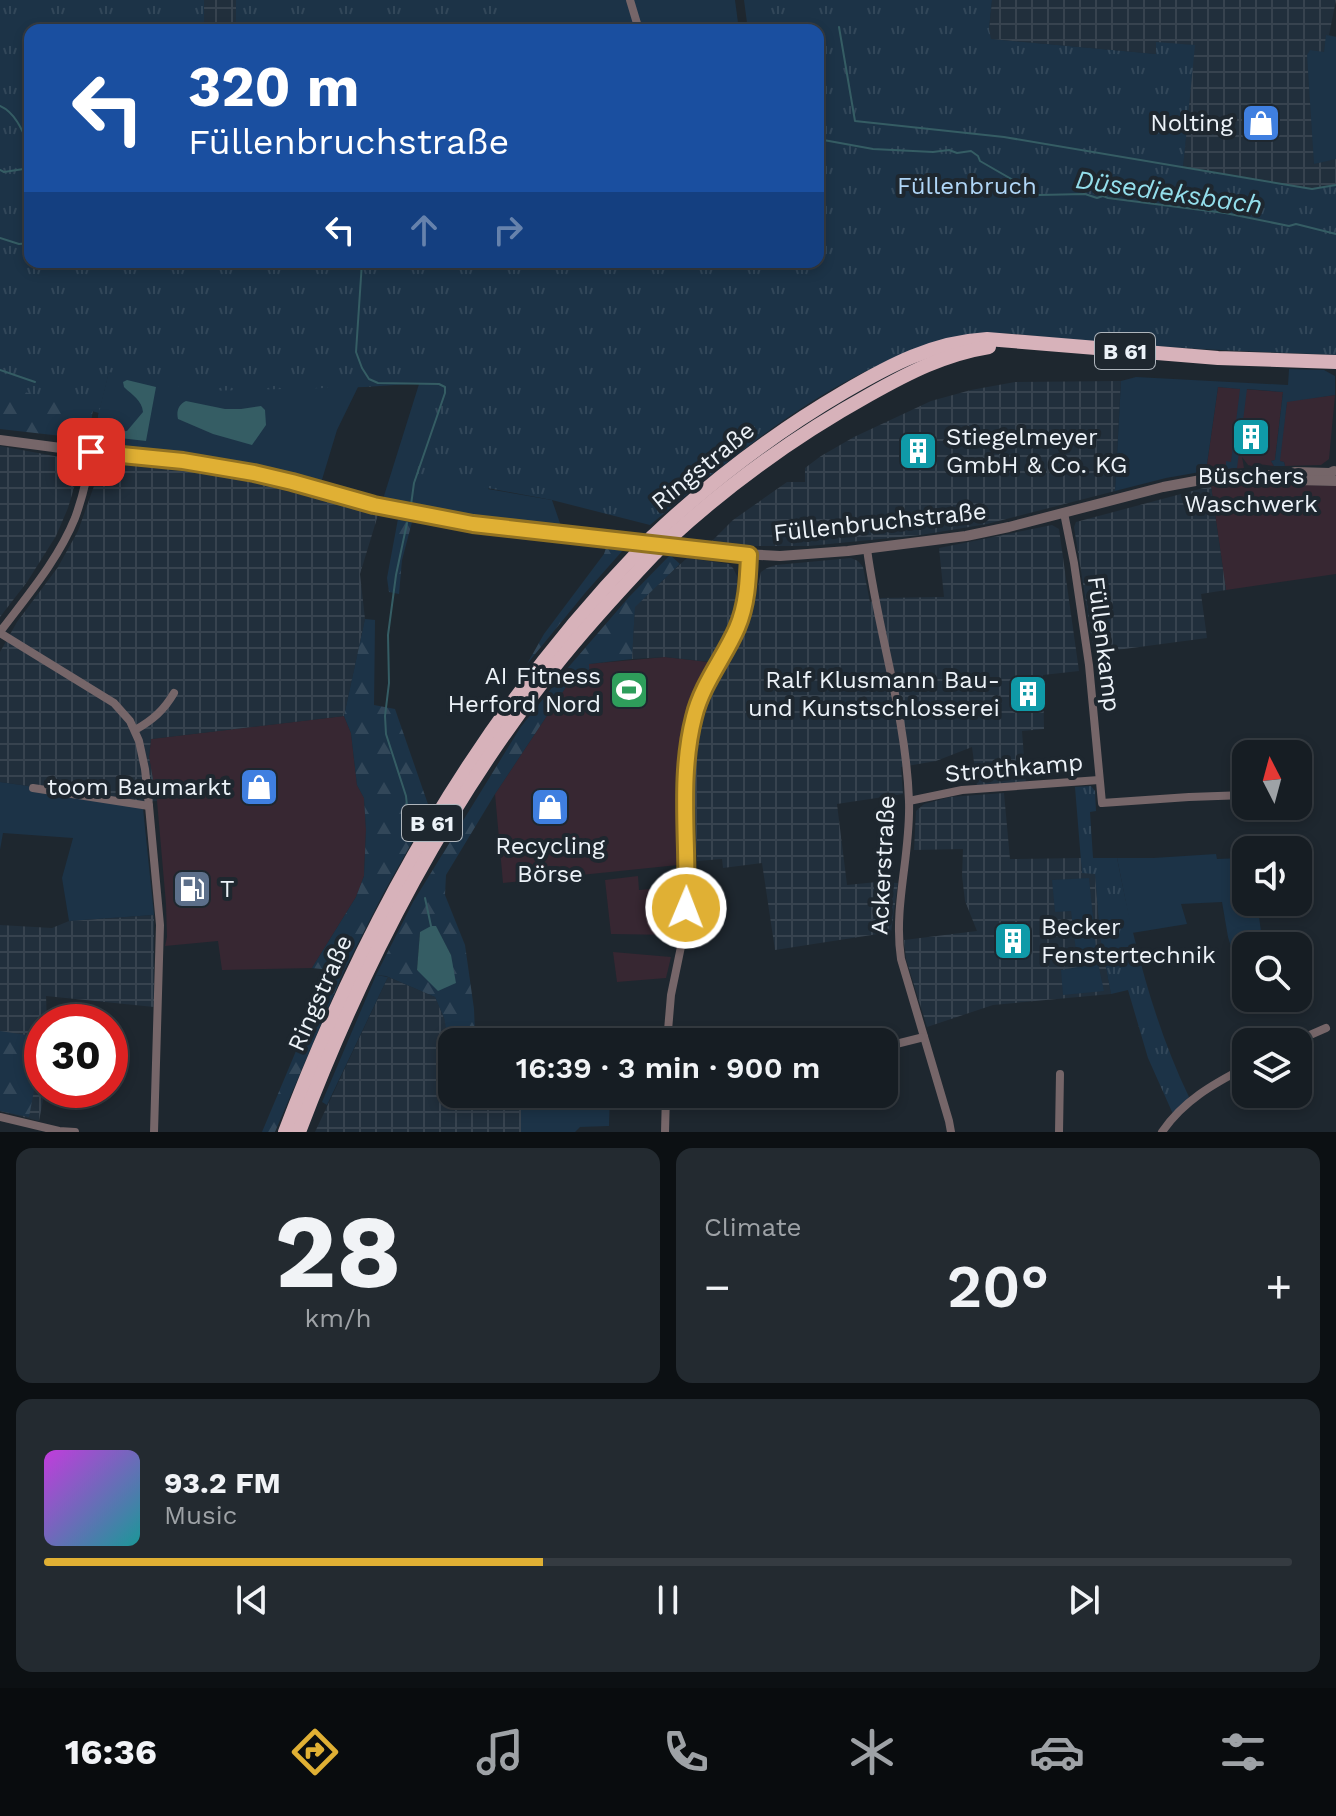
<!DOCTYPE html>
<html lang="en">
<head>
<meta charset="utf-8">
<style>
	:root { --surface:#161d23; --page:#232a30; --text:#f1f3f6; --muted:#9ea2a6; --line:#353b41; --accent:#e0b034 }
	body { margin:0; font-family:"Work Sans",sans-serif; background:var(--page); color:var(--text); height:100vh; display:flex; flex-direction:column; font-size:30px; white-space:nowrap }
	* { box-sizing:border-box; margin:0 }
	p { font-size:26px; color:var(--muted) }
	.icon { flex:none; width:44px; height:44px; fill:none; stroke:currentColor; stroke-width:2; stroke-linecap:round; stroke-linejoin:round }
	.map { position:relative; height:1132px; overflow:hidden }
	.drawer { display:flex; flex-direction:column; gap:16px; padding:16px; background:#0c1013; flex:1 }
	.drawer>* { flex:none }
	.top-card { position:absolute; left:24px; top:24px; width:800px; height:244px; border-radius:16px; box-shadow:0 4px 12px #0003,0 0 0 2px var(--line); background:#1a4fa0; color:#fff; overflow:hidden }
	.needle { width:52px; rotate:354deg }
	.tools { position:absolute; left:1232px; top:740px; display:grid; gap:16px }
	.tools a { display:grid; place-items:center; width:80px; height:80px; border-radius:16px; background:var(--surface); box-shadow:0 4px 12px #0003,0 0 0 2px var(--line); font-size:40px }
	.speed { position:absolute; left:24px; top:1004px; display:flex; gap:16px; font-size:40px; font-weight:700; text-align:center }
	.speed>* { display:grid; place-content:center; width:104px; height:104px; border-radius:50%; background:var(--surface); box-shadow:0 4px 12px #0003,0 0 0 2px var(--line); line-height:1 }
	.speed .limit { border:12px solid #d22; background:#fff; color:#111 }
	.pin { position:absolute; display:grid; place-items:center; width:68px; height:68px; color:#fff; margin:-34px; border-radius:16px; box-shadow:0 4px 12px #0006 }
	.me { position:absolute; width:88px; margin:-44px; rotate:1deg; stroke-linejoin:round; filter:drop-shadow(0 0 6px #0008) }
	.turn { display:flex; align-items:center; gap:28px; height:168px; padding:0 32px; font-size:36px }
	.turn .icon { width:104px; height:104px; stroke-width:2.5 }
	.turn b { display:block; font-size:56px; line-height:68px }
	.lanes { display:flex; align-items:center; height:76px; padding:0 32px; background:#0003; justify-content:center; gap:40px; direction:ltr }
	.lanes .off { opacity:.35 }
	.big { font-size:60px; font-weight:600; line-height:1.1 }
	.drawer .card { flex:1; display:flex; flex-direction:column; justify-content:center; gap:12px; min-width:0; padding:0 28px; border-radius:16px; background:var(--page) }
	.drawer .dial { align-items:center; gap:0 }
	.dial b { font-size:104px; line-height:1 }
	.song { display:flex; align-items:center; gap:24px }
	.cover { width:96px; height:96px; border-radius:12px; background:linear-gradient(135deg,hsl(290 70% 55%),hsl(180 70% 35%)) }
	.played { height:8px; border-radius:4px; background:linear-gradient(90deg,var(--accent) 40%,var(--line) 40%) }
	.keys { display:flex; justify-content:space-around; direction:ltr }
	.heat { display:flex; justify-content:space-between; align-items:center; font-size:44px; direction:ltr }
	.drawer .tiles { flex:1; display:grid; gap:16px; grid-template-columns:1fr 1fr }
	.card:last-child { grid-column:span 2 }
	.trip { position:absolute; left:438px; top:1028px; width:460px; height:80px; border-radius:16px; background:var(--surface); box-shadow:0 4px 12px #0003,0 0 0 2px var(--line); font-weight:600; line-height:80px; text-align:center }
	.dock { display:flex; height:128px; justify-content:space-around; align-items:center; background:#090c0e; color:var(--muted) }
	.dock .icon { width:56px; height:56px }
	.dock .on { color:var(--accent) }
	.dock b { font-size:36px; color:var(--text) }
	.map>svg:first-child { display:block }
	.commercial { fill:#372732 }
	.industrial { fill:url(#industrial-grid) }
	.grass { fill:#1c3347 }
	.forest { fill:url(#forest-firs); fill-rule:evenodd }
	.park { fill:url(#park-tufts) }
	.water { fill:#355d64 }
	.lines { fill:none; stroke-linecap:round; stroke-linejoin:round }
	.stream { stroke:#355d64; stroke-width:2 }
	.minor { stroke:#766669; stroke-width:8 }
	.tertiary { stroke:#766669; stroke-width:10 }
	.trunk { stroke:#d7b2ba; stroke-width:14 }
	.trunk-bridge { stroke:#d7b2ba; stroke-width:14 }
	.route-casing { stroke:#927222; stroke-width:20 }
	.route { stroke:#e0b034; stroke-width:14 }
	.labels { text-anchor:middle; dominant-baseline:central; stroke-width:8; stroke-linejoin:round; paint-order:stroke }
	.shield { fill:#1e272f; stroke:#aeb5bc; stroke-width:2 }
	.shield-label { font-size:22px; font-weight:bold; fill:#ecf2f8 }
	.poi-label { font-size:24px; fill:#ecf2f8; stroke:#1e272f; text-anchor:end }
	.park-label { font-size:24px; fill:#b0d6f7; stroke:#1e272f }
	.street-label { font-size:24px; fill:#ecf2f8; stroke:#1e272f }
	.water-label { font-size:26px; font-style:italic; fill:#93deeb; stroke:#1e272f }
</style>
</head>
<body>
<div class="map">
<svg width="1336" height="1132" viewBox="0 0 1336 1132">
	<defs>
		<pattern id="industrial-grid" width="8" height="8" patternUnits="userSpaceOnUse" patternTransform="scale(2)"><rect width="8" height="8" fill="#212f3c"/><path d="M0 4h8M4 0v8" fill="none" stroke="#37434f"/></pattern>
		<pattern id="forest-firs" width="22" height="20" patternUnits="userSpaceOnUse" patternTransform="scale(2)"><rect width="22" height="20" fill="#1c3347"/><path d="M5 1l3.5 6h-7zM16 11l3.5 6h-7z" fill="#324759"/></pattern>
		<pattern id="park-tufts" width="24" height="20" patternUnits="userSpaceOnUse" patternTransform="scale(2)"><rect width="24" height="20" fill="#1c3347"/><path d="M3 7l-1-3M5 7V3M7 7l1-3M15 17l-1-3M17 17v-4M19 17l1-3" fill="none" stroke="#324759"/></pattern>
	</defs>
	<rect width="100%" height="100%" fill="#1e272f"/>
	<g class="commercial">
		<polygon points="1218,387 1283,392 1275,460 1271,461 1274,466 1258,464 1252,466 1248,465 1242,457 1244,468 1206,471"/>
		<polygon points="1335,395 1329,459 1321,465 1285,466 1284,462 1279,461 1287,401"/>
		<polygon points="1246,483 1336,486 1336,574 1226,590 1211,486"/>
		<polygon points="665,657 708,662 697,683 686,712 678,748 675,790 678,865 503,883 495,794 568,684 588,664"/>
		<polygon points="344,716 351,733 357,785 364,798 366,830 364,876 356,897 312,968 222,970 218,941 165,946 167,937 166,904 157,801 149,757 151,739"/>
		<polygon points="638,876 639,890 650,889 652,893 678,894 674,935 611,934 605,880"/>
		<polygon points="613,952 671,957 666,978 617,982"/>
	</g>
	<g class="industrial">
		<rect x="204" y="0" width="32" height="30"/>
		<polygon points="992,0 1336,0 1329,35 1336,37 1336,185 1312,189 1183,168 1194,45 1156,43 1156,54 990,39 989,29"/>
		<polygon points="1121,381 1115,491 987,524 921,535 809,546 743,546 709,544 733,520 787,482 805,482 805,468 821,456 854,437 931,401 971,390 1015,382"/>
		<polygon points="0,446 60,457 70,461 77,470 76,481 68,508 56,536 27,582 0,617"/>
		<polygon points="115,462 192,470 261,482 267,486 378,515 360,574 365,619 344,716 151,739 149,757 157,801 139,802 0,782 0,652 17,622 58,567 78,531 99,472 105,465"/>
		<polygon points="1211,486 1226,590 1201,594 1207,638 1094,653 1074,527 1076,522"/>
		<polygon points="1052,525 1059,529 1079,671 1043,675 1044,729 1022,731 1026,783 977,786 972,747 936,761 901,767 903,794 837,804 847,885 877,882 898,883 891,932 775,950 762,863 723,868 722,859 697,861 694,773 696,739 712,695 733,655 752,613 761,572 767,568 776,565 851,558 858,561 863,567 870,602 882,598 944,597 939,548"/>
		<polygon points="687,558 729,564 733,568 737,576 738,595 736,611 723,641 711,662 665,657 632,659 635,606"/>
		<polygon points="1004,793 1010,859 1081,858 1082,873 1095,873 1100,937 1111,994 993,1005 927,1027 906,959 904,940 977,931 965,901 962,876 963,849 914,850 916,811 924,804 950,797"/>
		<polygon points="154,915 154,1007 46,996 47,1022 42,1022 42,1090 45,1090 39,1121 0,1111 0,925 52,928 69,921"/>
		<polygon points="388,977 435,997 444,1018 450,1042 521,1037 521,1042 452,1042 452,1094 521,1094 521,1132 315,1132"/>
	</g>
	<g class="grass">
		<polygon points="236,0 735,0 739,30 236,30"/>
		<polygon points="1326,35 1336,37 1336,159 1314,164 1307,55 1310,50 1324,52"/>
		<polygon points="751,262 488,489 552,500 561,526 482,517 383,499 419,384 359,385 337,430 321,483 273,469 97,443 98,415 110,367"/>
		<polygon points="1289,369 1324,370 1335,376 1335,395 1287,402 1280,461 1284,462 1285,466 1274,466 1271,461 1275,460 1283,392 1247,389 1237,468 1226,469 1226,461 1231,462 1240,389 1218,387 1206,471 1166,478 1115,491 1121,381 1136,377 1288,385"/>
		<polygon points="0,782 28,786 39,791 143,808 154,915 69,921 62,878 73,838 3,833 0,850"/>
		<polygon points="1216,854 1217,859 1242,858 1242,862 1246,862 1246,902 1257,902 1263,946 1246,946 1246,975 1240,976 1228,937 1222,902 1181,904 1187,924 1132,933 1117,858 1153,858"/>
		<polygon points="1089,878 1097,958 1104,991 1063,995 1061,970 1078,967 1071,911 1055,912 1052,880"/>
		<polygon points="376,975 388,977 327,1105 322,1102"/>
		<polygon points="611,1032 611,1042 521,1042 521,1034"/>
		<polygon points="521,1094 610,1094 609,1126 580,1127 575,1132 521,1132"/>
	</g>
	<g class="forest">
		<polygon points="0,296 101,364 88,439 0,429"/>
		<polygon points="398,519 412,522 402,560 399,594 389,592 387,578"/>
		<polygon points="606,548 624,549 585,593 527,664 544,634 604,554"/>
		<path d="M670,555L680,564L635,607L632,659L589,664L590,682L568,684L495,794L446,875L445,895L465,945L474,1009L475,1034H521V1037L452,1042V1058L444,1018L435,997L386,976L376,975L413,902L520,728L566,670L629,597ZM436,927L451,955L417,971L420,932Z"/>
		<polygon points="365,619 375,620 374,705 395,709 430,810 383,894 344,971 275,1132 262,1132 330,970 312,968 356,897 364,876 366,830 364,798 357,785 351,733 344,716"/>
		<polygon points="0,1031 26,1035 40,1058 29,1117 0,1111"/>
	</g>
	<g class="park">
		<path d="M0,0H204V30H30V262H818V30H748L744,0H992L989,29L991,39L1156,54V42L1195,45L1183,168L1311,189L1336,185V355C1267,352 1198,350 1129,344C1101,342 1073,339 1044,337C1019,334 991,331 965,336C845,361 743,448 650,525L552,500L440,479H415L440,382L365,387L203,391L109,372L99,413L0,385Z"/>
		<polygon points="236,0 502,0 508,30 236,30"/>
		<path d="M1091,786L1095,791L1096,811L1090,812L1093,858H1117C1133,940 1153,1022 1189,1097L1173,1114L1148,1058L1128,990L1111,994L1100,937L1095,874L1082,873L1075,787Z"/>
	</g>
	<g class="water">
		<path d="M127,380L156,387L146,441L111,437L115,432L127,431L143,412C142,400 132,395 124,387L123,382Z"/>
		<path d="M186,401L225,409H241L261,406L265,410L266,425L252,445L213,434L178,419C176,411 179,404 186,401Z"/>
		<polygon points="431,926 436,926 451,955 456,983 438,991 417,970 420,932"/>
	</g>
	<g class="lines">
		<g class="stream">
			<polyline points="839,27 855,121 1004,137 1312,189 1336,185"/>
			<path d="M0,106C16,113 23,132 30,148"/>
			<polyline points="818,139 873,149 933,152 949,150 957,153 971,151 978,156 980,161 1039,195 1085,194 1097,198 1103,196 1108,198 1225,213 1289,226 1296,224 1336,234"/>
			<polyline points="0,170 4,172 30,168"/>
			<polyline points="0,238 19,244 30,243"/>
			<polyline points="362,262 356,352 362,368 369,379 378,383 439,384 445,387 445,393 414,483 411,505"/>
			<polyline points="0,370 35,382"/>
			<polyline points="407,523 396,575 388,635 389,683 385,716 386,734 406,796 410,835"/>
			<polyline points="425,898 431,926"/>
		</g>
		<g class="minor">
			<polyline points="630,0 639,30"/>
			<polyline points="1064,513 1074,563 1089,665 1102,803 1189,797 1246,795"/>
			<path d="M867,549C878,633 906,715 909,801C911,854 893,906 901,959L949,1121L951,1132"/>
			<path d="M0,632C27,596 58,560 75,518C83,496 88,475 91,452"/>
			<polyline points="0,633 114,703 130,721 139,741 145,769 149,806 160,925 154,1132"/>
			<path d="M135,730C153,720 164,710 174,693"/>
			<polyline points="33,788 149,806"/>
			<polyline points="909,801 962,790 1099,780"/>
			<polyline points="667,1042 671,995 683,937 686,908 685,780 688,748 698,704 714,668 728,647 738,626 748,585 749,555"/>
			<polyline points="1294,1042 1326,1028"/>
			<polyline points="884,1047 924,1037"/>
			<polyline points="0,1117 59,1131 75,1132"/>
			<polyline points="665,1132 666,1094"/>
			<polyline points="1059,1132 1060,1074"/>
			<path d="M1162,1132C1183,1101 1213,1084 1246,1067"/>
		</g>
		<g class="tertiary">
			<polyline points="0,440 91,452 183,461 254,473 402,512 473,524 725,553 780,556 848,551 966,536 1009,527 1163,487 1201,480 1241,475 1287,475 1295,472 1330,473 1334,471"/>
			<polyline points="1287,475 1296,480 1336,481"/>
		</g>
		<g class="trunk">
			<path d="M652,537C711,481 774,433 844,392C890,365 933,342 987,339L1218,358L1336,362"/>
			<path d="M669,539C730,483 797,435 869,395C908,373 945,354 989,347"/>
			<path d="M285,1132C366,918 479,717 639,551"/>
			<path d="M299,1132C361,968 443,809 551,671C584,629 619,591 655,553"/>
		</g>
		<g class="trunk-bridge">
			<polyline points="639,551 652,537"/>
			<polyline points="655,553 669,539"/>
		</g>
	</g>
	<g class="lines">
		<g class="route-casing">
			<path id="route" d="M91,452L183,461L254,473L292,482L374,505L473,524L749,555C748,580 747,605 737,628C724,658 702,684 694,717C678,779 689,844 686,908"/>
		</g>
		<use href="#route" class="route"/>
	</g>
	<defs>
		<g id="shop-square" transform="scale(2)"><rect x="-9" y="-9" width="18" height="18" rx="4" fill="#3f7fe0" stroke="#1e272f"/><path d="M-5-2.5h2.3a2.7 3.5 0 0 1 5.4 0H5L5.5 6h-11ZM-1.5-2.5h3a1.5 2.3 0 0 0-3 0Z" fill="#fff"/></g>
		<g id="building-square" transform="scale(2)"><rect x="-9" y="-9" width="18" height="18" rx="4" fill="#0f9aa8" stroke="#1e272f"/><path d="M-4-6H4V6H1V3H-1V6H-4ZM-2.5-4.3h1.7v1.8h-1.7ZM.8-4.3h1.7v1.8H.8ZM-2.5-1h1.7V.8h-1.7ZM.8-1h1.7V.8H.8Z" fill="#fff"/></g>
		<g id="stadium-square" transform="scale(2)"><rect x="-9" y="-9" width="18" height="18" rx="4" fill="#2e9e5b" stroke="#1e272f"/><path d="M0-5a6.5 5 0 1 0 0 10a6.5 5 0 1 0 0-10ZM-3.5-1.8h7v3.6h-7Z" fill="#fff"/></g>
		<g id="fuel-square" transform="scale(2)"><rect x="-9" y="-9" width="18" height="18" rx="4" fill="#5c6f8a" stroke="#1e272f"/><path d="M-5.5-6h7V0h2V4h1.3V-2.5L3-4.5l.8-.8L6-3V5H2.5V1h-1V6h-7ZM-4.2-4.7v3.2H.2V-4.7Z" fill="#fff"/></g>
	</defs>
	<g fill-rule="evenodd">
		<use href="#shop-square" x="1261" y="123"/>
		<use href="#building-square" x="1251" y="437"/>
		<use href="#building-square" x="918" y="451"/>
		<use href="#stadium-square" x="629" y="690"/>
		<use href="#building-square" x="1028" y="694"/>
		<use href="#shop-square" x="259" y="787"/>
		<use href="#shop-square" x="550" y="807"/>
		<use href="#fuel-square" x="192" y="889"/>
		<use href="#building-square" x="1013" y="941"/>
	</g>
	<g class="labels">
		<g class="shield">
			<rect x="1095" y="333" width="60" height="36" rx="6"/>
			<rect x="402" y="805" width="60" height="36" rx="6"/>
		</g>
		<g class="shield-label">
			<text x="1125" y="351">B 61</text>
			<text x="432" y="823">B 61</text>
		</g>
		<g class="poi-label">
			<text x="1233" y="123">Nolting</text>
			<text x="946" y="437" text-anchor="start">Stiegelmeyer<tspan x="946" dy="28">GmbH &amp; Co. KG</tspan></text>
			<text x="1251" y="476" text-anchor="middle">Büschers<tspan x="1251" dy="28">Waschwerk</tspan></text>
			<text x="601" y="676">AI Fitness<tspan x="601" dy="28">Herford Nord</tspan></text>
			<text x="1000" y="680">Ralf Klusmann Bau-<tspan x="1000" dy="28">und Kunstschlosserei</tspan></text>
			<text x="231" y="787">toom Baumarkt</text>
			<text x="550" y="846" text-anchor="middle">Recycling<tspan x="550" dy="28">Börse</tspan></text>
			<text x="220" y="889" text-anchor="start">T</text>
			<text x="1041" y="927" text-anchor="start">Becker<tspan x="1041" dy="28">Fenstertechnik</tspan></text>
		</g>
		<g class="park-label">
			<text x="967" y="186">Füllenbruch</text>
		</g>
		<g class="street-label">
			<text transform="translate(703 466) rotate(-39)">Ringstraße</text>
			<text transform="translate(880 522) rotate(-6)">Füllenbruchstraße</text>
			<text transform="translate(1104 644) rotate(83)">Füllenkamp</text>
			<text transform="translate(1014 768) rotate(-5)">Strothkamp</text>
			<text transform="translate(883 865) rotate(-87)">Ackerstraße</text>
			<text transform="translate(320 993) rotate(-66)">Ringstraße</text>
		</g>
		<g class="water-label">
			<text transform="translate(1169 192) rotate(8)">Düsedieksbach</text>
		</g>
	</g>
</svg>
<div class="tools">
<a><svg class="needle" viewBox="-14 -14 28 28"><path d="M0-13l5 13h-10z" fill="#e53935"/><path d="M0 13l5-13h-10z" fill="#9ea2a6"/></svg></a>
<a><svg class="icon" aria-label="sound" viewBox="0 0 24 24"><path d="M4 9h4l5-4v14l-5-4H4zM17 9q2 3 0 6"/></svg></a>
<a><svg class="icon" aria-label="search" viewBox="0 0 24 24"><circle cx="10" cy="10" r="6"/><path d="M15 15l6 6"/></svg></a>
<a><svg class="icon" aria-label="layers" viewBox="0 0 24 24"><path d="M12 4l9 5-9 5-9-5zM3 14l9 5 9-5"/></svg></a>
</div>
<div class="speed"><div class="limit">30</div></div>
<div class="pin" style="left:91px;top:452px;background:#d93025"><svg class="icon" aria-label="arrive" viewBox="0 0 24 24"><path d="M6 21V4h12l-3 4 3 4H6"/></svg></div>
<svg class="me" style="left:686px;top:908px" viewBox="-20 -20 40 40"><circle r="17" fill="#e0b034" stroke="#fff" stroke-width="3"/><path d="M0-11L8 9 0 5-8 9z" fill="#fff"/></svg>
<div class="trip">16:39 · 3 min · 900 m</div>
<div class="top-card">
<div class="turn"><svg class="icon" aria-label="left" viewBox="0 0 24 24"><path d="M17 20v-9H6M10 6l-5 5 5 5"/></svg><div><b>320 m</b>Füllenbruchstraße</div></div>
<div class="lanes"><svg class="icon" aria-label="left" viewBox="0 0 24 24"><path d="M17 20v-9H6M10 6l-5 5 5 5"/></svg><svg class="icon off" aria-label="ahead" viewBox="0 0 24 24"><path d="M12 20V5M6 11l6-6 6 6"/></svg><svg class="icon off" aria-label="right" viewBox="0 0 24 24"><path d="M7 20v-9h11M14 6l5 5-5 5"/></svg></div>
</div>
</div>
<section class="drawer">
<div class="tiles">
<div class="card dial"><b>28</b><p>km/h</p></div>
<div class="card"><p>Climate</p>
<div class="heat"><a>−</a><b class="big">20°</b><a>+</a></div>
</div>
<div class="card">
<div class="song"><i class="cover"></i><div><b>93.2 FM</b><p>Music</p></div></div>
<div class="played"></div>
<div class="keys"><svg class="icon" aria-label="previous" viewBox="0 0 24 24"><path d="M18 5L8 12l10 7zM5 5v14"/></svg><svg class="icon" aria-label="pause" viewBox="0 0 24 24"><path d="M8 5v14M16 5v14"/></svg><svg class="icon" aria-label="next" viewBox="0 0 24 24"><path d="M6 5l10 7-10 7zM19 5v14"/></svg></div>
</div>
</div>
</section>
<nav class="dock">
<b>16:36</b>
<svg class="icon on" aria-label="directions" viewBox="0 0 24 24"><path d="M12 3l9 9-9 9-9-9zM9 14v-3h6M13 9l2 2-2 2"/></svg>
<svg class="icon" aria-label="music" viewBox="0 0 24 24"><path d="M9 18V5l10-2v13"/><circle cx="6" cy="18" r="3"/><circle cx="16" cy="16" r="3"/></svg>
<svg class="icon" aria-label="phone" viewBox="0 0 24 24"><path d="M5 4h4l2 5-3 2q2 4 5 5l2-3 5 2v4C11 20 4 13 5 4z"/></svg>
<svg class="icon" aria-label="climate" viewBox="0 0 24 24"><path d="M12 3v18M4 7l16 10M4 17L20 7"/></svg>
<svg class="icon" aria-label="car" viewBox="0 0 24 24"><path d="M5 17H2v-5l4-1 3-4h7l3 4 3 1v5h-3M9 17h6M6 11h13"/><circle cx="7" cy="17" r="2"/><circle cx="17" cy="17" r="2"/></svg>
<svg class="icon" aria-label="filters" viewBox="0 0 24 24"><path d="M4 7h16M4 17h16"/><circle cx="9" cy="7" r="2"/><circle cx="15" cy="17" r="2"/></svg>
</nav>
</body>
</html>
